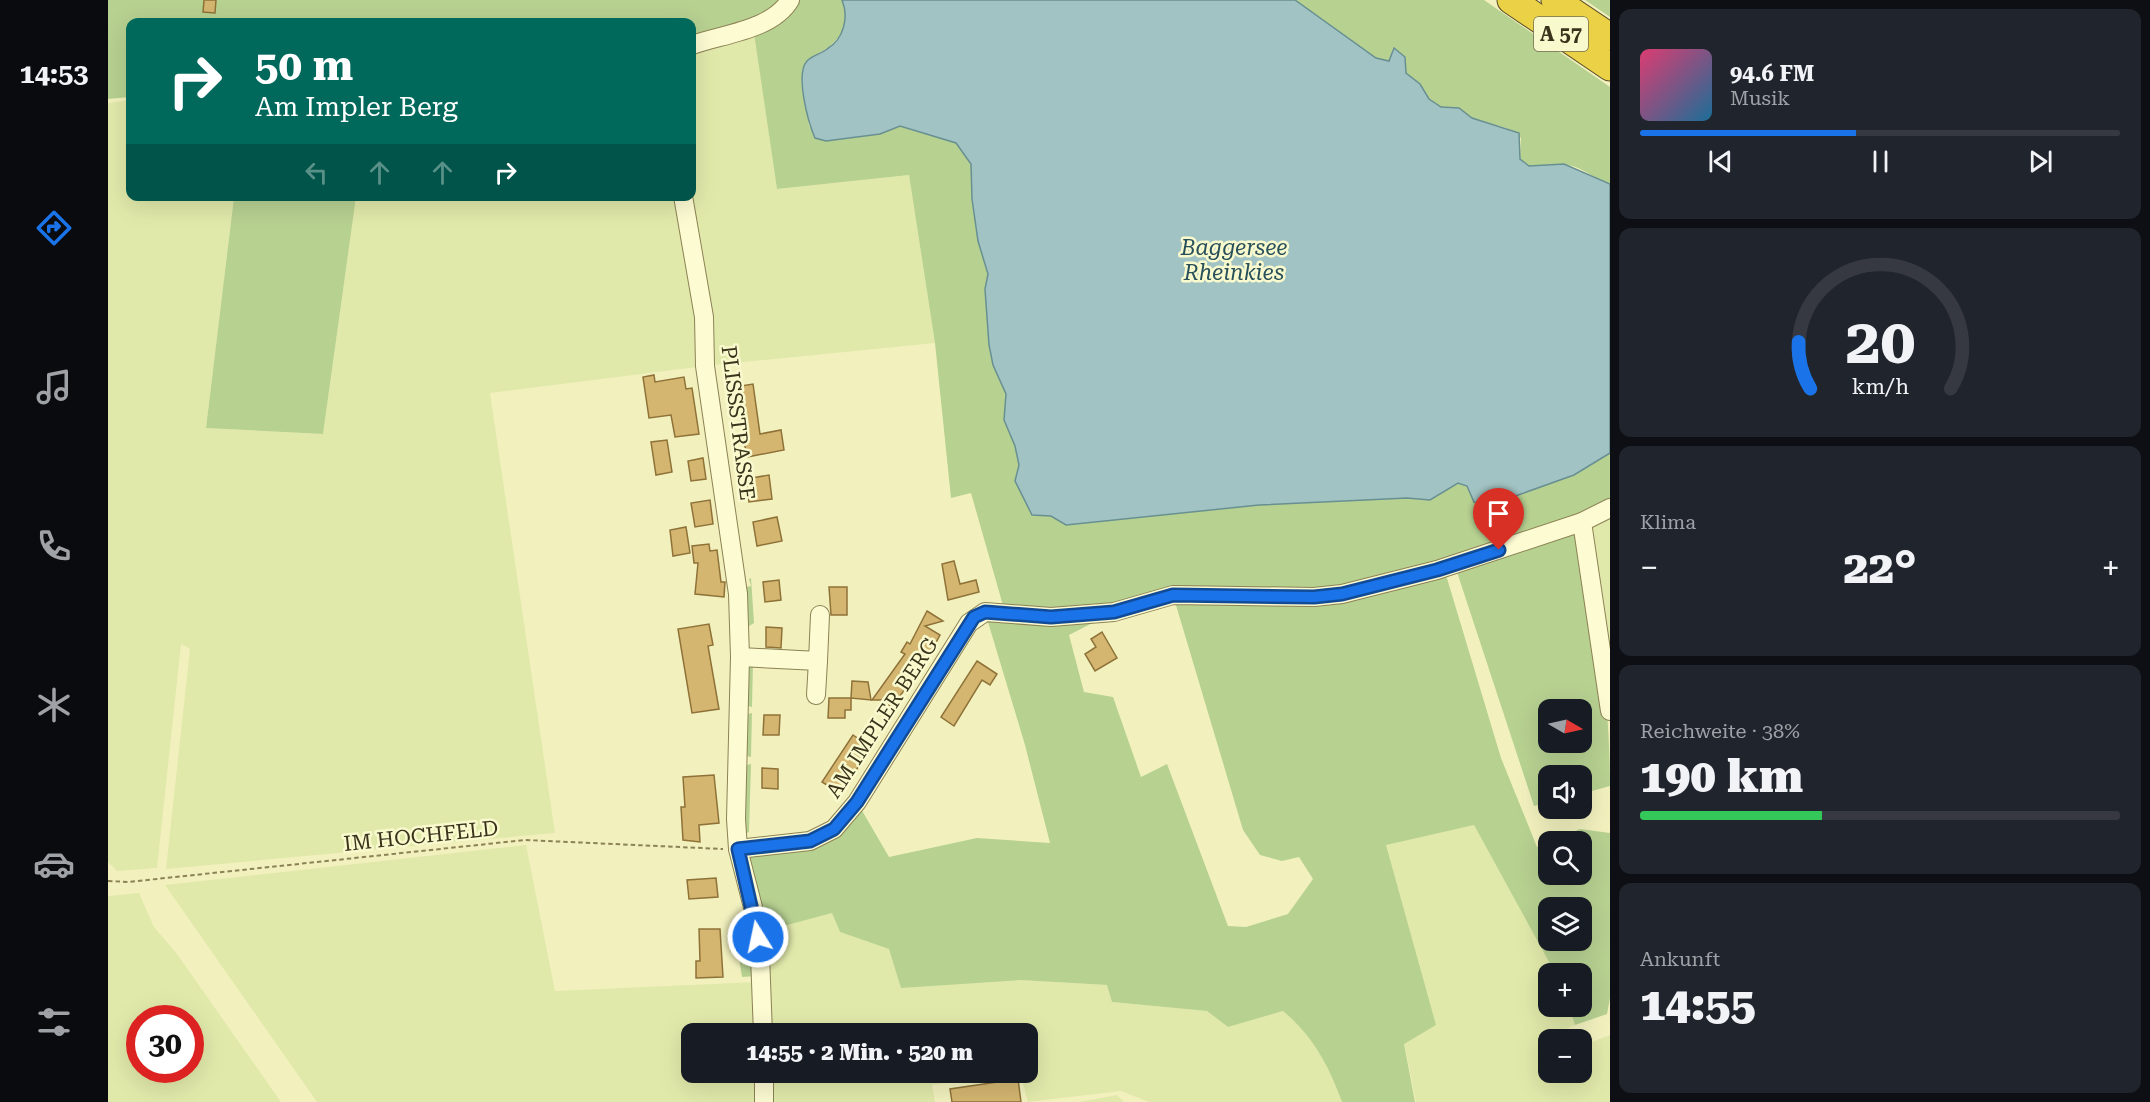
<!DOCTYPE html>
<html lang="de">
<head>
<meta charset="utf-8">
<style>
	:root { --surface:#171b24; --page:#20242c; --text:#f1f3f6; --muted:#9ea1a6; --line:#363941; --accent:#1a73e8 }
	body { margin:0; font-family:"Roboto Serif",serif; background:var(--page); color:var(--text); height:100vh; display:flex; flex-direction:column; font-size:22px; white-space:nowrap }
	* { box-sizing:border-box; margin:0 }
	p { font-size:20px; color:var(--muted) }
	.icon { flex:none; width:33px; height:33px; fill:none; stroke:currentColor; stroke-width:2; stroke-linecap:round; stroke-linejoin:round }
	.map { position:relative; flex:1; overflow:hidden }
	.side { display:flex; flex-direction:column; gap:9px; padding:9px; background:#0d0f14; width:540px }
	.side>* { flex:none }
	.top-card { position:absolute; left:18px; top:18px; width:570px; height:183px; border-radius:12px; box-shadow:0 6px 24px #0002; background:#00695c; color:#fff; overflow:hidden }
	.needle { width:39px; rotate:99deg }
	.fabs { position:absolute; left:1430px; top:699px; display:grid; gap:12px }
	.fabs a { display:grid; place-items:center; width:54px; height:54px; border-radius:12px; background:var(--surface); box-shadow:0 6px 24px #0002; font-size:30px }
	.speed { position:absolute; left:18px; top:1005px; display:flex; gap:12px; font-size:30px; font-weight:700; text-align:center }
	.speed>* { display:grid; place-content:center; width:78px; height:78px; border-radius:50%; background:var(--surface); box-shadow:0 6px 24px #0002; line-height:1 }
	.speed .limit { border:9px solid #d22; background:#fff; color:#111 }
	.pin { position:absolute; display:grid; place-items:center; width:51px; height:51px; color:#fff; margin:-62px -26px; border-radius:50% 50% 50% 0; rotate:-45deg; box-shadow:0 0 6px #0007 }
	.pin .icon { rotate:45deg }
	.me { position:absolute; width:66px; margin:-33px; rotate:350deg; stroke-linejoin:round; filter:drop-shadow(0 0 4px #0008) }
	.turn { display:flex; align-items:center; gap:21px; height:126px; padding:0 30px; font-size:27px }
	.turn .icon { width:78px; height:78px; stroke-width:2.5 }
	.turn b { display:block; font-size:42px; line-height:51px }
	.lanes { display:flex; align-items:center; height:57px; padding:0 30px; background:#0003; justify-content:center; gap:30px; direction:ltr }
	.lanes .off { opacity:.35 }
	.big { font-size:45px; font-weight:800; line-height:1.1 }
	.side .tile { flex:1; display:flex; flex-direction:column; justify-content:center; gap:9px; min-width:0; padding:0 21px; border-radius:12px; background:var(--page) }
	.side .dial { align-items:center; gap:0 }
	.dial svg { height:156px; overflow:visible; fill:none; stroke:var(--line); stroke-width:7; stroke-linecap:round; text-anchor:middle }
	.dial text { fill:var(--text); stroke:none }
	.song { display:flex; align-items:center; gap:18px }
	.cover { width:72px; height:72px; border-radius:9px; background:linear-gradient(135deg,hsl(340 70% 55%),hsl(200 70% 35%)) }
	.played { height:6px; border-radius:3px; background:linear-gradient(90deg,var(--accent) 45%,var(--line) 45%) }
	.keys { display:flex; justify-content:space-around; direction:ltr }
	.heat { display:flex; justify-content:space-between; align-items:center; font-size:33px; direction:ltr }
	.charge { height:9px; border-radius:4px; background:linear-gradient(90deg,#34c759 38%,var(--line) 0) }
	.trip { position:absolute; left:573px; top:1023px; width:357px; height:60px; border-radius:12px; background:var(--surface); box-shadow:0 6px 24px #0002; font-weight:800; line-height:60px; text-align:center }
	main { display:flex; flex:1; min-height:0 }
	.tab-bar { display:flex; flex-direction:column; width:108px; justify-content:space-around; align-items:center; background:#090b0e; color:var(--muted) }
	.tab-bar .icon { width:42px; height:42px }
	.tab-bar .active { color:var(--accent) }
	.tab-bar b { font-size:27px; color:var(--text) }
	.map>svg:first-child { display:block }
	.farmland { fill:#e1e9aa; fill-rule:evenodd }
	.green { fill:#b7d191; fill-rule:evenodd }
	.water { fill:#a2c3c3; stroke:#689092; stroke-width:1.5 }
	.building { fill:#d4b670; stroke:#8e7238; stroke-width:1.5 }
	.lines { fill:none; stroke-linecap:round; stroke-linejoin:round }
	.minor-casing { stroke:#8c8255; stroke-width:20 }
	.highway-casing { stroke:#594d2a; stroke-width:29 }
	.path { stroke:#8c8255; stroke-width:2; stroke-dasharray:4.5 3; stroke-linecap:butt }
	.minor { stroke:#fcfbd2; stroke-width:18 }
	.highway { stroke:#ebd145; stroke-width:27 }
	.route-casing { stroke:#114b97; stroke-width:15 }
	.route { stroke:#1a73e8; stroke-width:10 }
	.labels { text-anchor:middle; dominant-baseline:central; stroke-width:5; stroke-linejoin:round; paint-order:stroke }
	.shield { fill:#f9f9ce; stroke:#736e51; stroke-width:1.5 }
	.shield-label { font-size:20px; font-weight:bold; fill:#3a331b }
	.street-label { font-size:21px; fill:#3a331b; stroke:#f9f9ce }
	.water-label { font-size:22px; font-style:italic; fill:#28505b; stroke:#f9f9ce }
</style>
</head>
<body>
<main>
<nav class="tab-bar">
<b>14:53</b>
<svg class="icon active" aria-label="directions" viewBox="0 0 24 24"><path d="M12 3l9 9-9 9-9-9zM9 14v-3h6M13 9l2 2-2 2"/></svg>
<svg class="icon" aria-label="music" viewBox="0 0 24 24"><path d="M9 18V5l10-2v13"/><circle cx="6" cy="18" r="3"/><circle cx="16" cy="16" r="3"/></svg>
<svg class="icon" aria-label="phone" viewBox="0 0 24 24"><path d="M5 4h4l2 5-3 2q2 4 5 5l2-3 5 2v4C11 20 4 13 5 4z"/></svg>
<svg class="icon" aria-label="climate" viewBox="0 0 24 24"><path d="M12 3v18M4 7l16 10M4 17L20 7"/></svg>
<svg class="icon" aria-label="car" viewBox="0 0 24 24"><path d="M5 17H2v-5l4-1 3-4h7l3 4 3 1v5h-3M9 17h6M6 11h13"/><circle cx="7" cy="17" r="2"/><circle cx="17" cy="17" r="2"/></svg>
<svg class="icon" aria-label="filters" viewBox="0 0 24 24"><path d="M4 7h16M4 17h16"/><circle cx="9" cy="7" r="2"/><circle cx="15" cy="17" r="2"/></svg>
</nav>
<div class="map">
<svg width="1502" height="1102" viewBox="0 0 1502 1102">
	<rect width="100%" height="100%" fill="#f2f1be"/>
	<g class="farmland">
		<polygon points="645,22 669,189 801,175 827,343 597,366 382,393 447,833 58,869 82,649 73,644 49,868 9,871 0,862 0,103 22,100 22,196 126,197 98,428 215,434 248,197 584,196 584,41"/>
		<polygon points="1502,515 1502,648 1479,527"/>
		<polygon points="1366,825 1447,973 1440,974 1440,1006 1461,1007 1467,1025 1451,1032 1455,1039 1440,1040 1440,1072 1473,1072 1473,1046 1502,1035 1502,1102 1308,1102 1296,1043 1278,844"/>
		<polygon points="418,845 447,991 649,982 649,1033 584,1034 584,1072 649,1073 650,1102 209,1102 57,885"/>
		<path d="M31,893L46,927L69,954L173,1102H0V896ZM82,1018V1070H32V1018Z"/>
		<polygon points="724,913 732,932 781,949 912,980 1000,985 1004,1002 1099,1011 1120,1027 1175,1011 1193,1026 1221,1067 1234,1102 1041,1102 1013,1091 920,1102 912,1073 920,1072 920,1034 664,1033 655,915 672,927"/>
		<polygon points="664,1073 898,1073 824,1085 827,1102 664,1102"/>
		<polygon points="1009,1095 1016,1102 971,1102"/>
	</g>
	<g class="green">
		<polygon points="0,0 672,0 658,15 584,39 584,22 22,22 22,97 0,99"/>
		<path d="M687,0H734C745,24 730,45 707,55L694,87L701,125L707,138L718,141L772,134L792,126L848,143L863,164L864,199L870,241L880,275L877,289L881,345L885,365L898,394L896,420L907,446L911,466L907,481L924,515L943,516L958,525L1151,505L1299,498C1323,503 1330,491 1350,483L1359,486L1364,493L1399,499L1466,475L1502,453V502L1335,565L1393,758L1429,847L1440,842V874H1473V842L1442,841L1472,829L1502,833V998L1499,1014L1467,1025L1461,1007L1473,1006V974L1447,973L1366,825L1278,845L1328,1025L1296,1044L1307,1102H1234C1221,1066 1205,1036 1175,1011L1120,1027L1099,1011L1004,1002L999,985L912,980L793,988L781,949L732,932L724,913L672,927L655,915L630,849L702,841L749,802L781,857L869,838L942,843L917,745L877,612H1006L961,635L976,692L1005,697L1033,777L1059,764L1120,926L1138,927L1180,914L1205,879L1191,857L1174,861L1152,855L1135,830L1065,595L990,609H896L863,493L843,498L827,343L801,175L669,189L646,33ZM1440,908H1473V940H1440Z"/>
		<path d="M1187,0H1376L1502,87V184C1490,180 1483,174 1472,169C1457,161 1437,166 1421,166L1412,159L1413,138L1398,128L1364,118L1351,108L1333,107L1321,99L1312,84L1298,73L1297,57L1285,48L1281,61L1268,58Z"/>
		<polygon points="1477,0 1502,0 1502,17"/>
		<polygon points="126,197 248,197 215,434 98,428"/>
		<path d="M1466,533L1476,537C1490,620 1502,702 1502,786L1473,794V776H1440V803L1426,806L1348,569ZM1440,710H1473V742H1440Z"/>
		<polygon points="643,578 646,623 641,626 638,587 643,586 641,579"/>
		<polygon points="645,662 644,707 636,705 637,668"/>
		<polygon points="644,713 643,757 635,755 636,715"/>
		<polygon points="643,764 641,832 633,835 639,765"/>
		<polygon points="631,958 634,958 635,966 637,958 638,966 638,958 648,976 634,977"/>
	</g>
	<path class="water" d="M734,0H1187L1268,58L1281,61L1286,48L1297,57L1298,73L1312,84L1321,99L1333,107L1351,108L1364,118L1411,133L1412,159L1421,166L1456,164L1502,184V453L1466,475L1399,499L1391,506L1366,502L1359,486L1350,483L1322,500L1299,498L1151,505L958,525L943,516L924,515L907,481L911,465L907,446L896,420L898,394L885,365L881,345L877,289L880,274L870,241L864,199L863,164L848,143L792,126L772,134L718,141L707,138C700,122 687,74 699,61C705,55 713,54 719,49C736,39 741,17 734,0Z"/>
	<g class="building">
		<polygon points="96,0 108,0 107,13 95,12"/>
		<polygon points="546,375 547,382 576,377 578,389 584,388 591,434 567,437 563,415 541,418 535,377"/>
		<polygon points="645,384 652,434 673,430 676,450 639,457 626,387"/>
		<polygon points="559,440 564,472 548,475 543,442"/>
		<polygon points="595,458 598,479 583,481 580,461"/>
		<polygon points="661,475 664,499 641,502 638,479"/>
		<polygon points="602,500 605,524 587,527 583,503"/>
		<polygon points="669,517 674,541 649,546 645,522"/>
		<polygon points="578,527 582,553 565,556 562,530"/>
		<polygon points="601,544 602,551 609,550 613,582 617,582 616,597 587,594 590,563 586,563 584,546"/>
		<polygon points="846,561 852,584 868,580 871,592 840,600 834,564"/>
		<polygon points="671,580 673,600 657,602 655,582"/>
		<polygon points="721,587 739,587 739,615 723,615"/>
		<polygon points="819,611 835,621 817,626 832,635 826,646 819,657 811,652 800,669 808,674 784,707 774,700 764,700 797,654 793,652 799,642 802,644"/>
		<polygon points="601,624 605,645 600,646 611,709 584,713 570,629"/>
		<polygon points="658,627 674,628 673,648 658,647"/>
		<polygon points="994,632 1009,658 987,671 977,654 988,647 983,639"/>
		<polygon points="869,661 889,674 882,685 874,680 846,726 833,717"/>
		<polygon points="744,681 760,682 763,700 743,698 743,710 737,710 737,718 720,718 721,698 743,698"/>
		<polygon points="656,715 672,715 671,735 655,735"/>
		<polygon points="745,735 763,747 733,794 714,782"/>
		<polygon points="654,768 670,769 670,789 654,788"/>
		<polygon points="606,775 611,823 591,825 592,842 575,840 573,807 577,807 575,777"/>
		<polygon points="608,878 610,897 581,899 579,880"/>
		<polygon points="591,929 612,929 615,977 588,978 588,961 592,961"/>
		<polygon points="910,1079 913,1102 844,1102 842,1089"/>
	</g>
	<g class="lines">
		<g class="minor-casing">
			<g id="minor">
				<path d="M584,45C615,34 664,30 682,0"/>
				<polyline points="575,196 596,317 597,366 630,594 632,657 628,819 630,849 648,919 652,955 655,1034"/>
				<polyline points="1474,522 1502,711"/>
				<polyline points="632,657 710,661 712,615"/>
				<polyline points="708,695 710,661"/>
				<polyline points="630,849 702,841 726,829 749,802 861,623 877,612 943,617 1006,612 1065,595 1206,597 1234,594 1329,570 1474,522 1502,508"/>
				<polyline points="656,1072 656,1102"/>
			</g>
		</g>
		<g class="highway-casing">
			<g id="highway">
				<polyline points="1403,0 1502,67"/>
				<polyline points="1447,0 1502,37"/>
			</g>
		</g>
		<polyline class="path" points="0,881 20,882 417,840 615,849"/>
		<use href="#minor" class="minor"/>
		<use href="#highway" class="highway"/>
	</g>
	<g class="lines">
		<g class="route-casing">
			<polyline id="route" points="650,937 630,849 702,841 726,829 749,802 866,617 877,612 943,617 1006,612 1065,595 1206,597 1234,594 1329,570 1391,550"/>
		</g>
		<use href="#route" class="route"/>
	</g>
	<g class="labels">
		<rect class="shield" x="1426" y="17" width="54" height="34" rx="4.5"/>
		<g class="shield-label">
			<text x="1453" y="34">A 57</text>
		</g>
		<g class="street-label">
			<text transform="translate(630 423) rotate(83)">PLISSSTRASSE</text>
			<text transform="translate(774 718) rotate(-57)">AM IMPLER BERG</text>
			<text transform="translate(313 836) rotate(-6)">IM HOCHFELD</text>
		</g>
		<g class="water-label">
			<text x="1126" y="247">Baggersee<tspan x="1126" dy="25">Rheinkies</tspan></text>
		</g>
	</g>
</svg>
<div class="fabs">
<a><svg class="needle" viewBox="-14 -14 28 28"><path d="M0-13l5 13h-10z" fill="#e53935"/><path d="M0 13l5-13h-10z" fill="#9ea1a6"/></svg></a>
<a><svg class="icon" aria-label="sound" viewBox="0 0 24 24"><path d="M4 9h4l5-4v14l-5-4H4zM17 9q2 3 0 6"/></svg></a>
<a><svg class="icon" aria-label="search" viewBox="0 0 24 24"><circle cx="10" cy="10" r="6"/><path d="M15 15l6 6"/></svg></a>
<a><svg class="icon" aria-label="layers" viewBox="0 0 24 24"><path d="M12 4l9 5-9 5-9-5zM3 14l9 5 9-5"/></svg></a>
<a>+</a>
<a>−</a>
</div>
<div class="speed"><div class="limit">30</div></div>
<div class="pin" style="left:1391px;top:550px;background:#d93025"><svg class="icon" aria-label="arrive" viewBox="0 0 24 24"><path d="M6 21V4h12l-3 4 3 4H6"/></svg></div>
<svg class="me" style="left:650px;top:937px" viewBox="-20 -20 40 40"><circle r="17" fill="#1a73e8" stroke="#fff" stroke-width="3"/><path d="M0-11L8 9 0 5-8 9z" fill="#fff"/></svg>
<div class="trip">14:55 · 2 Min. · 520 m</div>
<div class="top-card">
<div class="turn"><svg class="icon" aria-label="right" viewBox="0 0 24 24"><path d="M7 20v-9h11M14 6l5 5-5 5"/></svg><div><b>50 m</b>Am Impler Berg</div></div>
<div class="lanes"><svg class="icon off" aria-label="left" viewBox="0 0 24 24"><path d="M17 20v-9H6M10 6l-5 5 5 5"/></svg><svg class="icon off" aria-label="ahead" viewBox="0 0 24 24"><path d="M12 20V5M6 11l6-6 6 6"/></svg><svg class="icon off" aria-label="ahead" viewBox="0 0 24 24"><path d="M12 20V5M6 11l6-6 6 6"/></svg><svg class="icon" aria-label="right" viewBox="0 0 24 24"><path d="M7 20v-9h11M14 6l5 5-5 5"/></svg></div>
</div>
</div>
<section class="side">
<div class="tile">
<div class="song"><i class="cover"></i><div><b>94.6 FM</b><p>Musik</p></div></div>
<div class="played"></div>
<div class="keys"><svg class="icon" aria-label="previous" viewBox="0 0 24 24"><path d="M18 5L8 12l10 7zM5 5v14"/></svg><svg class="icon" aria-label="pause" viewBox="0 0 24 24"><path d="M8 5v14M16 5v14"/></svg><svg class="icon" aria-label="next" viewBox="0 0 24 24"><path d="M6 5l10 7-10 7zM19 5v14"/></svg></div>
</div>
<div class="tile dial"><svg viewBox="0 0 100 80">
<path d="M14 69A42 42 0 1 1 86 69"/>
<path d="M14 69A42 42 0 0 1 8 45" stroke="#1a73e8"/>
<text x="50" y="56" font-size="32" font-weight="700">20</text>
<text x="50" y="72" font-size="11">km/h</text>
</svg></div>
<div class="tile"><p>Klima</p>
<div class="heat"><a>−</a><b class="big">22°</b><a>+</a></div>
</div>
<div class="tile"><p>Reichweite · 38%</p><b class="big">190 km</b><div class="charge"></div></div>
<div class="tile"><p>Ankunft</p><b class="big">14:55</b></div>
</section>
</main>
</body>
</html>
